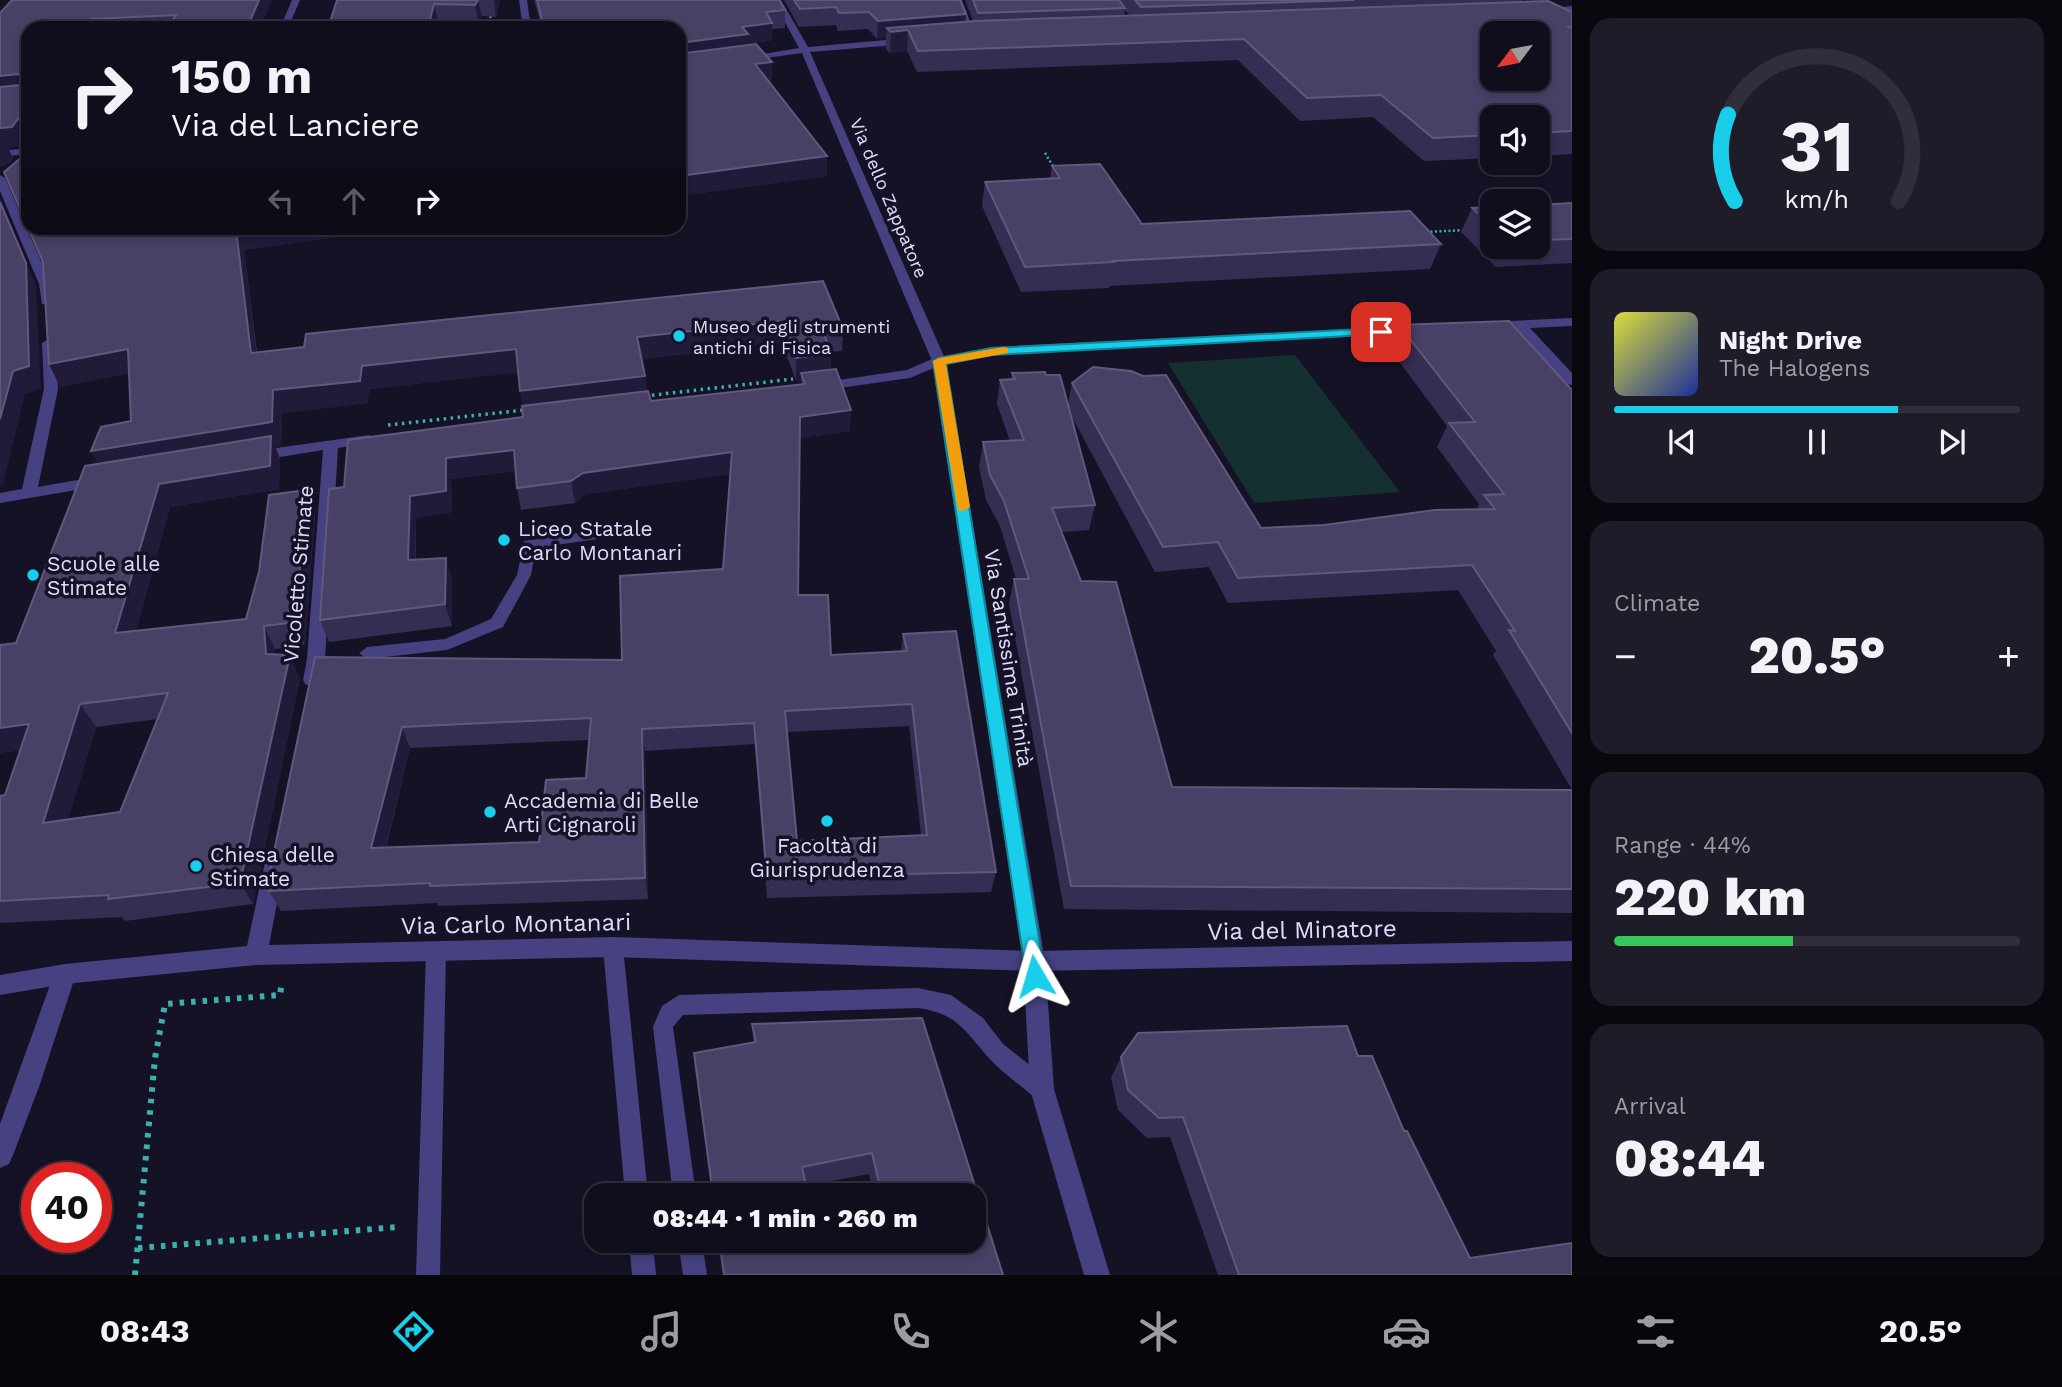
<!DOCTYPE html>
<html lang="en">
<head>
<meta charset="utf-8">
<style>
	:root { --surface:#100e1c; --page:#1e1c29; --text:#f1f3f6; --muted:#9c9ca3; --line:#302e3b; --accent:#18ceeb }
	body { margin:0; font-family:"Work Sans",sans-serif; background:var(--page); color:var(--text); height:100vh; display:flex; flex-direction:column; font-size:26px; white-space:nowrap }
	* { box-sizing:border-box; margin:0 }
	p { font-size:23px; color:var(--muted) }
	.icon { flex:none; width:38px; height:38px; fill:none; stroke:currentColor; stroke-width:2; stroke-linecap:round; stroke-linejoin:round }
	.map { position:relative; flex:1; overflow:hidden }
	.panel { display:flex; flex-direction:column; gap:18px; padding:18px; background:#09080f; width:490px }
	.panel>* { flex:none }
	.banner { position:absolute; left:21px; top:21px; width:665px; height:214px; border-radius:21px; box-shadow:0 4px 10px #0003,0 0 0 2px var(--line); background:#100e1c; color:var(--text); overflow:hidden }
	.needle { width:46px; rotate:238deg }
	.controls { position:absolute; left:1480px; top:21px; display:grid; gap:14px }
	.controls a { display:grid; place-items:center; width:70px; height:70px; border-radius:14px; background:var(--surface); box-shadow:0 4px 10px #0003,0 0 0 2px var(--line); font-size:35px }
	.speed { position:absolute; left:21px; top:1162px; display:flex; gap:14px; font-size:35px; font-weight:700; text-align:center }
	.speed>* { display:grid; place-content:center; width:91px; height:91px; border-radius:50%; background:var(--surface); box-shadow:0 4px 10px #0003,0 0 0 2px var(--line); line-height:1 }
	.speed .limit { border:10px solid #d22; background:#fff; color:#111 }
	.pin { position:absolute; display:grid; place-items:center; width:60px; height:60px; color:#fff; margin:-30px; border-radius:14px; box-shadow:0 4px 10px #0006 }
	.me { position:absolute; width:77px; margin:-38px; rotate:353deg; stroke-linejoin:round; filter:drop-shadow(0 0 5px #0008) }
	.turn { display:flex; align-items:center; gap:24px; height:147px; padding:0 35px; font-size:32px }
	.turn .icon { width:91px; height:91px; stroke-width:2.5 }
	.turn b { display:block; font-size:49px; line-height:60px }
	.lanes { display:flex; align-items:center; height:66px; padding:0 35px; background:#0003; justify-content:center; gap:35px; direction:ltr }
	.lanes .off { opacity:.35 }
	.big { font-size:52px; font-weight:800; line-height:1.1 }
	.panel .tile { flex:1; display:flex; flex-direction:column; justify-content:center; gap:10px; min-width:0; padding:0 24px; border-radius:21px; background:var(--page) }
	.panel .dial { align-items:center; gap:0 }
	.dial svg { height:182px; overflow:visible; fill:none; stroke:var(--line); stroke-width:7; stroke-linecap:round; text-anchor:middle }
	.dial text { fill:var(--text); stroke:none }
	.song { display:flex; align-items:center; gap:21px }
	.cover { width:84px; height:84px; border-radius:10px; background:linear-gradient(135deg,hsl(60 70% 55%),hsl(230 70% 35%)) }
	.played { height:7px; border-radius:4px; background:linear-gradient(90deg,var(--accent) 70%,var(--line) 70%) }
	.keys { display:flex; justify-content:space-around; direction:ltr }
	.heat { display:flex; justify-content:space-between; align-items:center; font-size:38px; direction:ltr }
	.charge { height:10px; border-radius:5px; background:linear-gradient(90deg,#34c759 44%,var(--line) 0) }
	.trip { position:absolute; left:584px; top:1183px; width:402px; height:70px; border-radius:21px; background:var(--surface); box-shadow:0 4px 10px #0003,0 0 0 2px var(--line); font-weight:800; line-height:70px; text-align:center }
	.menu { display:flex; height:112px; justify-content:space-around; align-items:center; background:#06060b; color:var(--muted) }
	.menu .icon { width:49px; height:49px }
	.menu .selected { color:var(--accent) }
	.menu b { font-size:32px; color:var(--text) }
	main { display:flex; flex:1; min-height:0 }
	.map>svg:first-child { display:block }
	.green { fill:#153030 }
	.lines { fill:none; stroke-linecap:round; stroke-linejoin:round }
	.path-far2 { stroke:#3bb0ad; stroke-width:2.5; stroke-dasharray:2 2.5; stroke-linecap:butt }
	.path-far1 { stroke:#3bb0ad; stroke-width:3.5; stroke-dasharray:2.5 4.5; stroke-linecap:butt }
	.path { stroke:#3bb0ad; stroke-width:6; stroke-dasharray:4.5 7; stroke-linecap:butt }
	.service { fill:#464181; fill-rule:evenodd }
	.pedestrian { fill:#464181; fill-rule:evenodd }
	.minor { fill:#464181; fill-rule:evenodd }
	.tertiary { fill:#464181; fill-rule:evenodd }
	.wall { fill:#362d53; fill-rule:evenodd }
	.shaded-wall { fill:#211a39 }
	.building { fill:#484065; stroke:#60587d; stroke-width:2; fill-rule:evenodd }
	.route { fill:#18ceeb; stroke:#108699; stroke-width:2 }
	.slow { fill:#f59e0b }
	.poi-dot { fill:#18ceeb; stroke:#161226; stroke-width:2.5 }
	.labels { text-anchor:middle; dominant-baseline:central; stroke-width:7; stroke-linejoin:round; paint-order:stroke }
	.far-street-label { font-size:18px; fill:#e0dbfc; stroke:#161226 }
	.far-poi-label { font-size:18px; fill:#e0dbfc; stroke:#161226; text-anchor:start }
	.poi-label { font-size:21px; fill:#e0dbfc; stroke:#161226; text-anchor:start }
	.street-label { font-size:21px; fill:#e0dbfc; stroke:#161226 }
	.near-street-label { font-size:24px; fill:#e0dbfc; stroke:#161226 }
</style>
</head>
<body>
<main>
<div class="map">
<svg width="1572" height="1275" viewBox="0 0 1572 1275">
	<rect width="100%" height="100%" fill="#161226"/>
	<polygon class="green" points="1295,355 1400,492 1254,503 1168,363"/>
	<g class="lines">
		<g class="path-far2">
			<polyline points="481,28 493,14 492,0"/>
			<polyline points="1045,153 1056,171"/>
			<polyline points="1426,232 1467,230"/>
		</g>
		<g class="path-far1">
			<polyline points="645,396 793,379"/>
			<polyline points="388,425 525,410"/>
		</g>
		<g class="path">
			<polyline points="138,1248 398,1227"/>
			<polyline points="135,1275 155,1058 165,1004 280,995 282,982"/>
		</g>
		<g class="service">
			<polygon points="647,523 654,528 652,531 536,548 531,575 503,627 447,650 367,659 359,653 367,647 445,639 491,619 517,575 524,541"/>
			<polygon points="613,938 620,941 623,947 648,1195 625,1195 603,947 606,941"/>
			<polygon points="436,942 443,945 446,951 440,1275 416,1275 426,951 429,945"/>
			<path d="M918,988L951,995L983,1018L1003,1044L1050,1081L1053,1089L1050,1097L1042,1100L1034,1097C1019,1084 1001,1072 988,1057C963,1029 958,1014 918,1008L683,1015L673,1027L696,1195H673L653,1027L662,1006L679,995Z"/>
			<polygon points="629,1241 653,1241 656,1275 632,1275"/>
			<polygon points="678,1241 702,1241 707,1275 683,1275"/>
		</g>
		<polygon class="pedestrian" points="65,964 73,967 76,974 39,1087 13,1155 9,1164 0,1168 0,1124 54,974 57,967"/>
		<g class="minor">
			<polygon points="292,0 300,0 288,28 280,28"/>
			<polygon points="519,0 527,0 531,28 523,28"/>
			<polygon points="954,0 962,0 976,38 969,36"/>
			<polygon points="0,175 5,178 51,284 50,304 42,304 39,284 0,191"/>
			<polygon points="1572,318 1572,326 1530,328 1572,373 1572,385 1567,384 1516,329 1488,330 1482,326 1488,322"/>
			<polygon points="1418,326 1423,327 1423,333 992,355 943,364 910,378 818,391 811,387 818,383 907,370 934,358 992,347"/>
			<polygon points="49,339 56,343 58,389 38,487 100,476 108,481 100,486 0,503 0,493 22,489 44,389 42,343"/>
			<polygon points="369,435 376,439 374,442 338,448 325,659 318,685 306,685 303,680 307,659 323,450 255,461 248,456 255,451"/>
			<polygon points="275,853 282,856 285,862 269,945 613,937 1034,951 1572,941 1572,961 1034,971 613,957 256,965 65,984 0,995 0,975 65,964 247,946 265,862 268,856"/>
		</g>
		<g class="tertiary">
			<polygon points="773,0 781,0 808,47 908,38 912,41 908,44 810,52 946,361 1045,961 1054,1089 1110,1275 1084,1275 1030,1089 1023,961 932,361 802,53 744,61 739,58 799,48"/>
			<polygon points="1572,6 1572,12 1541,13 1537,10"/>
			<polygon points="28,148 28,154 0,157 0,151"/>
		</g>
	</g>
	<g class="wall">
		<polygon points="12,0 272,0 260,28 28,28 28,137 22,146 8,148 13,158 10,163 0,167 0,13"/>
		<polygon points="337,0 500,0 496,17 482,16 478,22 438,21"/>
		<polygon points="534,0 779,0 785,10 785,28 772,29 772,40 748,44 748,45 772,80 768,81 827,156 827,176 679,196 679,28 542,28"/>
		<path d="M784,0H960L966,14L965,22L973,21L965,0H1522V2L1572,12V154L1538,156V117H1493V158L1424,161L1373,117L1300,121L1238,60L917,72L907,51L890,53L886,49V38L877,39L868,29L838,31L836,25L799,27ZM1125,10L1130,16H1124Z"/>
		<polygon points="1052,166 1142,224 1441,244 1430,269 1109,286 1109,288 1021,292 982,206 985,182 1050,179"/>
		<polygon points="1572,203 1572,263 1496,267 1461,232 1472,208 1493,207 1493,247 1538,247 1538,205"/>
		<path d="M28,228H402L244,250L257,352L823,281L843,329L842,351L830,352L831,369L850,431L800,438L798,595L831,655L901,651L903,634L996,872L991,892L767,898L755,744L645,751L648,899L438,906L437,903L281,911L269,891L271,885L268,880L315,657L622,660L723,569L730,474L586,494L575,503L521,510L517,488L516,471L451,479L452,512L416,518V560L452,579V626L329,642L320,620L344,487L523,417V406L518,372L369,389L367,403L282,413L281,445L275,446L280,459L279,489L170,507L136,631L246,619L315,513L305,645L275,649V655L300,678L253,904L125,921L122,917L0,923V796L5,795L20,750L0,753L16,643L98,464L131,421L129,373L60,387L43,262ZM782,343L796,381L801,380V385L651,401L647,391L642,359ZM158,719L120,812L68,819L96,727ZM909,726L921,835L797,841L787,732ZM589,740L586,778L539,842L386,848L410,748Z"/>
		<path d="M1399,325L1572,390V913L1064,909L1009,604L1014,579H1016L1000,526L986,500L979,467L983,442L1010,441L997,404L1000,380L1011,379L1012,373L1046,375L1068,404L1072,383L1261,528L1324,525L1476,510L1479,504L1437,447L1447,426L1389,348ZM1070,413L1155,572L1209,567L1228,603L1458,590L1496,651L1493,655L1572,790L1172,787L1081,581L1062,532L1089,530L1095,505Z"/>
		<polygon points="922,1018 1003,1275 724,1275 719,1241 975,1241 975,1195 874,1195 869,1174 806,1186 808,1195 713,1195 694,1053 753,1042 752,1024"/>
		<polygon points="1358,1056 1404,1131 1470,1258 1572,1275 1218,1275 1170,1137 1147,1138 1118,1110 1111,1078 1121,1057"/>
	</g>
	<g class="shaded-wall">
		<polygon points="259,0 272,0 260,28 247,28"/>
		<polygon points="478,0 482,16 478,22 475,5"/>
		<polygon points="494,0 500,0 496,17"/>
		<polygon points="434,4 438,21 436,28 428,28"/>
		<polygon points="966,14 964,31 908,30 907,51 890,53 891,32 887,28 886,38 877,39 878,21"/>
		<polygon points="91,19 94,28 85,28"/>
		<polygon points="772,23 772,40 748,44 748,52 679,61 679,43 742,27"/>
		<polygon points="772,62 772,80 755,82 755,64"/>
		<polygon points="19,74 28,92 0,96 0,76"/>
		<polygon points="28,105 28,137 22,146 8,148 13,158 10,163 0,167 0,128"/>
		<polygon points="827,156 827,176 679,196 679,176"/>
		<polygon points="0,198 36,285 41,389 25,394 3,484 0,484"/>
		<polygon points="246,228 402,228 244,250 259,375 251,353 236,229"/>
		<polygon points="782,321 782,343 639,359 637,337"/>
		<polygon points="128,349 138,372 60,387 49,364"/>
		<polygon points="516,349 520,372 369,389 367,403 282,413 281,445 275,446 280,459 279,489 170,507 129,656 115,633 103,474 91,451 273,390 362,366"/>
		<polygon points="831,354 830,377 801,373 801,380 796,381 796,358"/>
		<polygon points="645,376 648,398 525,413 520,391"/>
		<polygon points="851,410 850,431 800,438 800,417"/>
		<polygon points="514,450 518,471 451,479 452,512 416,518 415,582 408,560 410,496 446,458"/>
		<polygon points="732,452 733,474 586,494 575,503 571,481 583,473"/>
		<polygon points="307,490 315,513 305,645 295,622"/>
		<polygon points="446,558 452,579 452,626 445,604"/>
		<polygon points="264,626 275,649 277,678 266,654"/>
		<polygon points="290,655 300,678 253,904 240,883"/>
		<polygon points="80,704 96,727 60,845 43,823"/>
		<polygon points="29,724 46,746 0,753 0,728"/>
		<polygon points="402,727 410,748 380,869 371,848"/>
		<polygon points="642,729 645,751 648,899 645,878"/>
	</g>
	<g class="building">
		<polygon points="12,0 259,0 247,28 167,28 176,15 91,19 85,28 28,28 28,105 12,127 0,128 0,87 20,85 22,82 19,74 0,76 0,13"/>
		<polygon points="337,0 478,0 475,5 434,4 428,28 328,28"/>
		<polygon points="537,0 779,0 785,10 766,12 772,23 742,27 748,34 679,43 679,28 544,28"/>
		<polygon points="794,0 960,0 966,14 878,21 869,12 839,13 836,7 800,9"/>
		<polygon points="973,0 1119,0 1125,8 978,13"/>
		<polygon points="1135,0 1354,0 1141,7"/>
		<path d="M1548,1L1572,12V27H1569L1572,29V131L1538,133V117H1493V135L1433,138L1381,95L1307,98L1244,39L918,51L908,30L891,32L887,28L975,21ZM1493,33H1538V79H1493Z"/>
		<polygon points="756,44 772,62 755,64 827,156 679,176 679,54"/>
		<polygon points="28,152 28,228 246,228 236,229 251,353 304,347 306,334 823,281 843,329 823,331 831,354 796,358 782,321 637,337 645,376 520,391 516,349 362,366 360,381 273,390 272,422 91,451 101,427 131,421 128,349 49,364 43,262 4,172"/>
		<polygon points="1100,164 1142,224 1410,211 1441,244 1113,261 1114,262 1025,267 985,182 1060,178 1052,166"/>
		<polygon points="0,202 26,263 29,366 13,371 0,419"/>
		<polygon points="1572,203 1572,239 1538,240 1538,205"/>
		<polygon points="1493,207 1493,227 1472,208"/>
		<polygon points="1509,321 1572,390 1572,733 1509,630 1515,631 1472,565 1238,578 1218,542 1163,547 1072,383 1093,367 1131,371 1143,376 1166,375 1261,528 1324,525 1435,510 1495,509 1484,495 1504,494 1449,423 1475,422 1399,325"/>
		<path d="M836,369L851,410L800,417L798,595H828L831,655L907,651L903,634L956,631L996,872L767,877L754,723L642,729L645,878L430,886V883L269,891L272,880H268L315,657L622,660L620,576L723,569L732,452L583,473L571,481L517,488L514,450L446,458V491L410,496L408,560L446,558L445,604L320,620L329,489L344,487L348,440L523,417L522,406L648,391L651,401L805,384L801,373ZM912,704L927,835L797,841L785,711ZM591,718L586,778L546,780L539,842L371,848L402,727Z"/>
		<polygon points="1045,372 1046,375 1060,375 1095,505 1052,508 1081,581 1116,582 1172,787 1572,790 1572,889 1071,886 1014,579 1029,579 1004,501 990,475 983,442 1024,440 1000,380 1015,379 1012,373"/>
		<path d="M271,436L270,466L159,484L115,633L246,619L259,572L269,495L307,490L295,622L264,626L266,654L290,655L240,883L108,899L109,895L0,901V796L5,795L29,724L0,728V645L16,643L85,466ZM168,693L120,812L43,823L80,704Z"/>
		<polygon points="922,1018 1003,1275 724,1275 719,1241 975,1241 975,1195 882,1195 872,1153 802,1167 808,1195 713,1195 694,1053 756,1042 752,1024"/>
		<polygon points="1347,1026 1358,1056 1372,1056 1404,1131 1407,1131 1470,1258 1572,1243 1572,1275 1239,1275 1183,1117 1159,1118 1128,1090 1121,1057 1138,1033"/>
	</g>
	<polygon class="route" points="1381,328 1387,332 1385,334 992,355 946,364 1045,976 1042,982 1035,985 1027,982 933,361 939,358 992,348"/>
	<polygon class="slow" points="1004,347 1008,348 1008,353 946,364 970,507 963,511 958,510 933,361 939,358"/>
	<g class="poi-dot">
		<circle cx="679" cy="336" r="7"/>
		<circle cx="504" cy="540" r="7"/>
		<circle cx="33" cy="575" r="7"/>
		<circle cx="490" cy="812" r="7"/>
		<circle cx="827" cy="821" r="7"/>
		<circle cx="196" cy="866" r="7"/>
	</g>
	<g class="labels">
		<g class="far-street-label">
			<text transform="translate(889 198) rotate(67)">Via dello Zappatore</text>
		</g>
		<g class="far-poi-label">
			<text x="693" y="326">Museo degli strumenti<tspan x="693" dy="21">antichi di Fisica</tspan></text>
		</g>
		<g class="poi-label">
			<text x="518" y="528">Liceo Statale<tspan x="518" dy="24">Carlo Montanari</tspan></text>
			<text x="47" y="563">Scuole alle<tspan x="47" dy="24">Stimate</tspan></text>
			<text x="504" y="800">Accademia di Belle<tspan x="504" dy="24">Arti Cignaroli</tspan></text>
			<text x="827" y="845" text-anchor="middle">Facoltà di<tspan x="827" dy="24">Giurisprudenza</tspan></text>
			<text x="210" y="854">Chiesa delle<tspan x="210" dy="24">Stimate</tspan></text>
		</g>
		<g class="street-label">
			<text transform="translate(298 574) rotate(-85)">Vicoletto Stimate</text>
			<text transform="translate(1009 658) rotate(81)">Via Santissima Trinità</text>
		</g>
		<g class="near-street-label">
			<text transform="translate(516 924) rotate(-1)">Via Carlo Montanari</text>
			<text transform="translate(1302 930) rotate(-1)">Via del Minatore</text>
		</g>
	</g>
</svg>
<div class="controls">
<a><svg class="needle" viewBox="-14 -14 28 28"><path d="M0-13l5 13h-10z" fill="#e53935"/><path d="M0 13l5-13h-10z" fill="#9c9ca3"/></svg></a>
<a><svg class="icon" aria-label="sound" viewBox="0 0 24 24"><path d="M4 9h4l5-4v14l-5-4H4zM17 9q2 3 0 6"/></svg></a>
<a><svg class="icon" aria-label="layers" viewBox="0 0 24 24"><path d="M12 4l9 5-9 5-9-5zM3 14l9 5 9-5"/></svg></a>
</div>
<div class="speed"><div class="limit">40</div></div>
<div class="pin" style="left:1381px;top:332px;background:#d93025"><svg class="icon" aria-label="arrive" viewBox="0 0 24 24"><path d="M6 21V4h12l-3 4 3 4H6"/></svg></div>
<svg class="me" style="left:1035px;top:976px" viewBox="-20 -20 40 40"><path d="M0-17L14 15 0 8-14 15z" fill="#18ceeb" stroke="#fff" stroke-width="4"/></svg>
<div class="trip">08:44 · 1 min · 260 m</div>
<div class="banner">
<div class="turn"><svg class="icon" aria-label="right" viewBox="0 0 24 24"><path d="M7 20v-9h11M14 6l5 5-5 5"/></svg><div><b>150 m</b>Via del Lanciere</div></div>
<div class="lanes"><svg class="icon off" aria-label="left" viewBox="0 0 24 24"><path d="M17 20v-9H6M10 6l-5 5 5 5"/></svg><svg class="icon off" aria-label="ahead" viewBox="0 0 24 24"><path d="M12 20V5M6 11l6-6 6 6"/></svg><svg class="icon" aria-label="right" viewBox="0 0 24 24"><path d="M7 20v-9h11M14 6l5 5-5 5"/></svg></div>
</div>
</div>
<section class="panel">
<div class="tile dial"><svg viewBox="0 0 100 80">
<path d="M14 69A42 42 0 1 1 86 69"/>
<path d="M14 69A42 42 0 0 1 11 31" stroke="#18ceeb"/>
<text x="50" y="56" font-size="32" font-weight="700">31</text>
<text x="50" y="72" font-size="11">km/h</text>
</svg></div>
<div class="tile">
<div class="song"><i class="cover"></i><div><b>Night Drive</b><p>The Halogens</p></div></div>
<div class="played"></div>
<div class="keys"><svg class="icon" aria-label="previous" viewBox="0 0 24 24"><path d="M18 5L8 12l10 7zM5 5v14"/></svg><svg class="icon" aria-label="pause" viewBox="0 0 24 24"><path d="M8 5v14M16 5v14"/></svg><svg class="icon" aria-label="next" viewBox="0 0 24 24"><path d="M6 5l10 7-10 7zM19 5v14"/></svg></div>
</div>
<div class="tile"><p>Climate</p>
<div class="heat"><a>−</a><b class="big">20.5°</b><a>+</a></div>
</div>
<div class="tile"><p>Range · 44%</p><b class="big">220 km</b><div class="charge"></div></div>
<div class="tile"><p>Arrival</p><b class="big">08:44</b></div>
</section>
</main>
<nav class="menu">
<b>08:43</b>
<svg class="icon selected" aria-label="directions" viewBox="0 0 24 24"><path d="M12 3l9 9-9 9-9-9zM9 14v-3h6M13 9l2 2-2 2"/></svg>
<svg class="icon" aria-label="music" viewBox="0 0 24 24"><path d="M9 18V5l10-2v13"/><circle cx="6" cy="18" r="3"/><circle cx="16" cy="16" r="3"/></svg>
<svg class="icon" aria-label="phone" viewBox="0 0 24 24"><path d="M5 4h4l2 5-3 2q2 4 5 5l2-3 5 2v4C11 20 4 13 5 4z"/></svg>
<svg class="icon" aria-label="climate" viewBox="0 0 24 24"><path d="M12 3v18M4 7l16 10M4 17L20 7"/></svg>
<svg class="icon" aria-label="car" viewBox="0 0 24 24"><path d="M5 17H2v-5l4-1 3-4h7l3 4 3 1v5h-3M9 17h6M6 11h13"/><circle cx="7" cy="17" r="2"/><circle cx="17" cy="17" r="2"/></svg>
<svg class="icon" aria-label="filters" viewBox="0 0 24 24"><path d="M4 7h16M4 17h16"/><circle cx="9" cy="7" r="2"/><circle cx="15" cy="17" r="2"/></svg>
<b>20.5°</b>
</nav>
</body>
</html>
